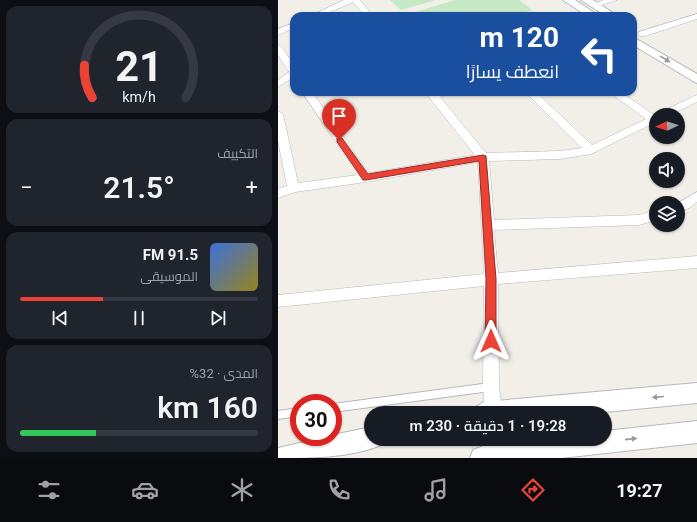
<!DOCTYPE html>
<html lang="ar">
<head>
<meta charset="utf-8">
<style>
	:root { --surface:#171b24; --page:#20242c; --text:#f1f3f6; --muted:#9ea1a6; --line:#363941; --accent:#ea4335 }
	body { margin:0; font-family:Roboto,Cairo,sans-serif; background:var(--page); color:var(--text); direction:rtl; height:100vh; display:flex; flex-direction:column; font-size:15px; white-space:nowrap }
	* { box-sizing:border-box; margin:0 }
	p { font-size:13px; color:var(--muted) }
	.icon { flex:none; width:22px; height:22px; fill:none; stroke:currentColor; stroke-width:2; stroke-linecap:round; stroke-linejoin:round }
	.map { position:relative; flex:1; overflow:hidden; direction:ltr }
	.side { display:flex; flex-direction:column; gap:6px; padding:6px; background:#0d0f14; width:278px }
	.side>* { flex:none }
	.top-card { position:absolute; left:12px; top:12px; width:347px; height:84px; border-radius:12px; box-shadow:0 1px 3px #0004; direction:rtl; background:#1a4fa0; color:#fff; overflow:hidden }
	.needle { width:26px; rotate:267deg }
	.fabs { position:absolute; left:371px; top:108px; display:grid; gap:8px }
	.fabs a { display:grid; place-items:center; width:36px; height:36px; border-radius:50%; background:var(--surface); box-shadow:0 1px 3px #0004; font-size:20px }
	.speed { position:absolute; left:12px; top:394px; display:flex; gap:8px; font-size:20px; font-weight:700; text-align:center }
	.speed>* { display:grid; place-content:center; width:52px; height:52px; border-radius:50%; background:var(--surface); box-shadow:0 1px 3px #0004; line-height:1 }
	.speed .limit { border:6px solid #d22; background:#fff; color:#111 }
	.pin { position:absolute; display:grid; place-items:center; width:34px; height:34px; color:#fff; margin:-41px -17px; border-radius:50% 50% 50% 0; rotate:-45deg; box-shadow:0 0 4px #0007 }
	.pin .icon { rotate:45deg }
	.me { position:absolute; width:44px; margin:-22px; rotate:0deg; stroke-linejoin:round; filter:drop-shadow(0 0 3px #0008) }
	.turn { display:flex; align-items:center; gap:14px; height:84px; padding:0 12px; font-size:18px }
	.turn .icon { width:52px; height:52px; stroke-width:2.5 }
	.turn b { display:block; font-size:28px; line-height:34px }
	.big { font-size:30px; font-weight:600; line-height:1.1 }
	.side .card { flex:1; display:flex; flex-direction:column; justify-content:center; gap:6px; min-width:0; padding:0 14px; border-radius:12px; background:var(--page) }
	.side .dial { align-items:center; gap:0 }
	.dial svg { height:104px; overflow:visible; fill:none; stroke:var(--line); stroke-width:7; stroke-linecap:round; text-anchor:middle }
	.dial text { fill:var(--text); stroke:none }
	.song { display:flex; align-items:center; gap:12px }
	.cover { width:48px; height:48px; border-radius:6px; background:linear-gradient(135deg,hsl(220 70% 55%),hsl(50 70% 35%)) }
	.played { height:4px; border-radius:2px; background:linear-gradient(90deg,var(--accent) 35%,var(--line) 35%) }
	.keys { display:flex; justify-content:space-around; direction:ltr }
	.heat { display:flex; justify-content:space-between; align-items:center; font-size:22px; direction:ltr }
	.charge { height:6px; border-radius:3px; background:linear-gradient(90deg,#34c759 32%,var(--line) 0) }
	.trip { position:absolute; left:86px; top:406px; width:248px; height:40px; border-radius:20px; background:var(--surface); box-shadow:0 1px 3px #0004; font-weight:600; line-height:40px; text-align:center; direction:rtl }
	.tab-bar { display:flex; height:64px; justify-content:space-around; align-items:center; background:#090b0e; color:var(--muted) }
	.tab-bar .icon { width:28px; height:28px }
	.tab-bar .active { color:var(--accent) }
	.tab-bar b { font-size:18px; color:var(--text) }
	main { display:flex; flex:1; min-height:0 }
	.map>svg:first-child { display:block }
	.green { fill:#c5e8c5 }
	.lines { fill:none; stroke-linecap:round; stroke-linejoin:round }
	.service-casing { stroke:#b5b8bc; stroke-width:2 }
	.minor-casing { stroke:#b5b8bc; stroke-width:1 }
	.tertiary-casing { stroke:#b5b8bc; stroke-width:2 }
	.service { fill:#fff; fill-rule:evenodd }
	.minor { fill:#fff; fill-rule:evenodd }
	.tertiary { fill:#fff; fill-rule:evenodd }
	.oneway { fill:#979a9d }
	.route { fill:#ea4335; stroke:#982c22 }
</style>
</head>
<body>
<main>
<div class="map">
<svg width="419" height="458" viewBox="0 0 419 458">
	<rect width="100%" height="100%" fill="#f1efe8"/>
	<g class="green">
		<polygon points="112,0 158,0 123,10"/>
		<polygon points="177,0 241,0 254,10 235,16 142,16 138,12"/>
	</g>
	<g class="lines">
		<g class="service-casing">
			<g id="service">
				<polygon points="212,383 215,384 216,387 215,390 212,391 55,412 55,404"/>
				<polygon points="21,408 21,416 0,419 0,411"/>
			</g>
		</g>
		<g class="minor-casing">
			<g id="minor">
				<polygon points="66,0 82,0 95,16 87,16 75,2 43,16 32,16"/>
				<polygon points="326,0 339,0 317,7 313,5"/>
				<polygon points="419,14 419,19 367,36 361,36 360,34 361,32"/>
				<polygon points="16,23 16,28 0,35 0,29"/>
				<polygon points="0,45 3,46 16,65 16,77 0,87 0,80 11,72 0,55"/>
				<polygon points="24,92 34,92 91,173 197,155 147,92 174,92 172,94 162,97 208,153 282,151 304,148 247,92 258,92 314,145 368,119 331,92 343,92 376,115 419,95 419,102 391,115 378,115 378,122 313,154 282,159 211,161 216,220 361,215 378,210 378,220 361,225 216,230 220,273 419,256 419,268 220,284 221,387 224,411 223,413 207,413 205,387 206,286 0,307 0,295 206,274 200,162 88,182 17,192 0,198 0,189 9,186 0,141 0,111 5,114 20,183 80,175"/>
				<polygon points="419,192 419,202 411,208 400,213 400,203"/>
			</g>
		</g>
		<g class="tertiary-casing">
			<g id="tertiary">
				<polygon points="285,0 297,0 321,16 309,16"/>
				<polygon points="303,0 315,0 340,16 328,16"/>
				<polygon points="355,37 419,74 419,83 415,81 355,45"/>
				<polygon points="419,383 419,403 317,413 195,413 199,406 206,402"/>
				<path d="M419,421V443L283,458H192L195,450C235,433 284,439 327,439V431Z"/>
				<path d="M93,427V439H104L101,446C68,458 35,458 0,458V448L4,447L48,437H55V435Z"/>
			</g>
		</g>
		<use href="#service" class="service"/>
		<use href="#minor" class="minor"/>
		<use href="#tertiary" class="tertiary"/>
	</g>
	<defs><path id="oneway-solid" d="M-6-.8H1V-3.2L6.5 0L1 3.2V.8H-6Z"/></defs>
	<g class="oneway">
		<use href="#oneway-solid" transform="translate(387 59) rotate(32)"/>
		<use href="#oneway-solid" transform="translate(380 397) rotate(175)"/>
		<use href="#oneway-solid" transform="translate(353 439) rotate(-6)"/>
	</g>
	<polygon class="route" points="59,138 64,138 90,174 205,155 208,156 218,279 218,341 217,344 213,346 209,344 207,341 208,279 201,161 88,180 85,180 59,142"/>
</svg>
<div class="fabs">
<a><svg class="needle" viewBox="-14 -14 28 28"><path d="M0-13l5 13h-10z" fill="#e53935"/><path d="M0 13l5-13h-10z" fill="#9ea1a6"/></svg></a>
<a><svg class="icon" aria-label="sound" viewBox="0 0 24 24"><path d="M4 9h4l5-4v14l-5-4H4zM17 9q2 3 0 6"/></svg></a>
<a><svg class="icon" aria-label="layers" viewBox="0 0 24 24"><path d="M12 4l9 5-9 5-9-5zM3 14l9 5 9-5"/></svg></a>
</div>
<div class="speed"><div class="limit">30</div></div>
<div class="pin" style="left:61px;top:140px;background:#d93025"><svg class="icon" aria-label="arrive" viewBox="0 0 24 24"><path d="M6 21V4h12l-3 4 3 4H6"/></svg></div>
<svg class="me" style="left:213px;top:341px" viewBox="-20 -20 40 40"><path d="M0-17L14 15 0 8-14 15z" fill="#ea4335" stroke="#fff" stroke-width="4"/></svg>
<div class="trip">19:28 · 1 دقيقة · 230 m</div>
<div class="top-card">
<div class="turn"><svg class="icon" aria-label="left" viewBox="0 0 24 24"><path d="M17 20v-9H6M10 6l-5 5 5 5"/></svg><div><b>120 m</b>انعطف يسارًا</div></div>
</div>
</div>
<section class="side">
<div class="card dial"><svg viewBox="0 0 100 80">
<path d="M14 69A42 42 0 1 1 86 69"/>
<path d="M14 69A42 42 0 0 1 8 44" stroke="#ea4335"/>
<text x="50" y="56" font-size="32" font-weight="700">21</text>
<text x="50" y="72" font-size="11">km/h</text>
</svg></div>
<div class="card"><p>التكييف</p>
<div class="heat"><a>−</a><b class="big">21.5°</b><a>+</a></div>
</div>
<div class="card">
<div class="song"><i class="cover"></i><div><b>91.5 FM</b><p>الموسيقى</p></div></div>
<div class="played"></div>
<div class="keys"><svg class="icon" aria-label="previous" viewBox="0 0 24 24"><path d="M18 5L8 12l10 7zM5 5v14"/></svg><svg class="icon" aria-label="pause" viewBox="0 0 24 24"><path d="M8 5v14M16 5v14"/></svg><svg class="icon" aria-label="next" viewBox="0 0 24 24"><path d="M6 5l10 7-10 7zM19 5v14"/></svg></div>
</div>
<div class="card"><p>المدى · 32%</p><b class="big">160 km</b><div class="charge"></div></div>
</section>
</main>
<nav class="tab-bar">
<b>19:27</b>
<svg class="icon active" aria-label="directions" viewBox="0 0 24 24"><path d="M12 3l9 9-9 9-9-9zM9 14v-3h6M13 9l2 2-2 2"/></svg>
<svg class="icon" aria-label="music" viewBox="0 0 24 24"><path d="M9 18V5l10-2v13"/><circle cx="6" cy="18" r="3"/><circle cx="16" cy="16" r="3"/></svg>
<svg class="icon" aria-label="phone" viewBox="0 0 24 24"><path d="M5 4h4l2 5-3 2q2 4 5 5l2-3 5 2v4C11 20 4 13 5 4z"/></svg>
<svg class="icon" aria-label="climate" viewBox="0 0 24 24"><path d="M12 3v18M4 7l16 10M4 17L20 7"/></svg>
<svg class="icon" aria-label="car" viewBox="0 0 24 24"><path d="M5 17H2v-5l4-1 3-4h7l3 4 3 1v5h-3M9 17h6M6 11h13"/><circle cx="7" cy="17" r="2"/><circle cx="17" cy="17" r="2"/></svg>
<svg class="icon" aria-label="filters" viewBox="0 0 24 24"><path d="M4 7h16M4 17h16"/><circle cx="9" cy="7" r="2"/><circle cx="15" cy="17" r="2"/></svg>
</nav>
</body>
</html>
